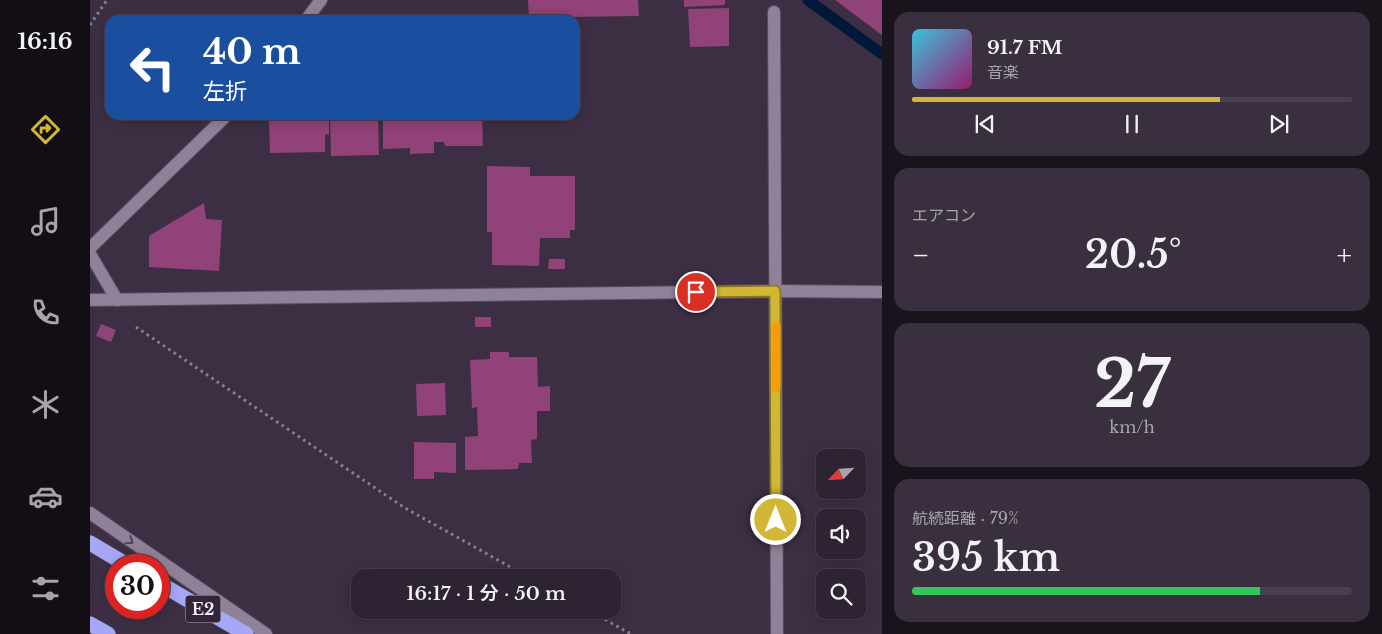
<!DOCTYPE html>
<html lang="ja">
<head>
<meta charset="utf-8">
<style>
	:root { --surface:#2d2333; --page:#392f3f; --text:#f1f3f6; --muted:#a7a4ac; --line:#48404e; --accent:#d2b735 }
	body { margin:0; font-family:"Libre Baskerville","Noto Sans JP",serif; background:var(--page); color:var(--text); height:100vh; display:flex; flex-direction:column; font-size:19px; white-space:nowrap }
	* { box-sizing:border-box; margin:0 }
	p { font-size:16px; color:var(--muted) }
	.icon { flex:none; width:28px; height:28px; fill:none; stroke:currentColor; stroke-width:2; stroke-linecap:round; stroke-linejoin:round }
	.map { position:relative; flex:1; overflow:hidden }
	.side { display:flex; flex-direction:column; gap:12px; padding:12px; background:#19131c; width:500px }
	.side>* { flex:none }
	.banner { position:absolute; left:15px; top:15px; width:475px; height:105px; border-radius:15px; box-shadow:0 2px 12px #0003,0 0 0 1px var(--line); background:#1a4fa0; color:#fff; overflow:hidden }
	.needle { width:32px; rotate:245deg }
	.buttons { position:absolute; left:726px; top:449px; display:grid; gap:10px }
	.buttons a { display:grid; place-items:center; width:50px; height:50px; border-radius:10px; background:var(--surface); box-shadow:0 2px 12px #0003,0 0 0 1px var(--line); font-size:25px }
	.speed { position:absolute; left:15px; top:554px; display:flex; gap:10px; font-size:25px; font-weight:700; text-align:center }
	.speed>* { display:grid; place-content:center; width:65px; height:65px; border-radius:50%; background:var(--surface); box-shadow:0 2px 12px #0003,0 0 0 1px var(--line); line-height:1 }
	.speed .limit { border:8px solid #d22; background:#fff; color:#111 }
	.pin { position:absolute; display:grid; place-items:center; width:42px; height:42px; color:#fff; margin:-21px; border:2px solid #fff; border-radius:50%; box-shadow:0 1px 5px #0007 }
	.me { position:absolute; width:55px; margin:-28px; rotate:0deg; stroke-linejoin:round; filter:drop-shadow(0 0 4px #0008) }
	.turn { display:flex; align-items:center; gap:18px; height:105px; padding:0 15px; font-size:22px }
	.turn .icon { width:65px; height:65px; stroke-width:2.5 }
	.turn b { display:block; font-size:35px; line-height:42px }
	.big { font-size:38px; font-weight:600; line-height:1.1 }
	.side .widget { flex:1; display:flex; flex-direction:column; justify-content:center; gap:8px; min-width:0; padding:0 18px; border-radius:15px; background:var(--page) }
	.side .dial { align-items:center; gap:0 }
	.dial b { font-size:65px; line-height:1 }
	.song { display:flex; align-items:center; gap:15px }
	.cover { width:60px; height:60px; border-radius:8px; background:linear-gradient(135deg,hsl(190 70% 55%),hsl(320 70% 35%)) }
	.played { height:5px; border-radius:2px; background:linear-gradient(90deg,var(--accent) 70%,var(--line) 70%) }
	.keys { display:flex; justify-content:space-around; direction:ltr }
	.heat { display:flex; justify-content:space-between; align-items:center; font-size:28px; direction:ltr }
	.charge { height:8px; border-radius:4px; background:linear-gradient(90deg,#34c759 79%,var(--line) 0) }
	.trip { position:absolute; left:261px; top:569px; width:270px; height:50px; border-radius:15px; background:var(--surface); box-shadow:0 2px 12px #0003,0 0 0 1px var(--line); font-weight:600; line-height:50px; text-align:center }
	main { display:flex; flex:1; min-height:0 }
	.tabs { display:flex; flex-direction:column; width:90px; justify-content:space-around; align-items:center; background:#120e14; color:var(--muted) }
	.tabs .icon { width:35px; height:35px }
	.tabs .on { color:var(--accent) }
	.tabs b { font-size:22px; color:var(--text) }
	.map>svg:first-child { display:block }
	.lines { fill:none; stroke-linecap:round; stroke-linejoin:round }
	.stream { stroke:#00183a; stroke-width:11 }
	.building { fill:#914278 }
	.minor-casing { stroke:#594e60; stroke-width:14 }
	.highway-casing { stroke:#594e60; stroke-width:16 }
	.path { stroke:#8b8092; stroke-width:3; stroke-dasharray:2.5 4; stroke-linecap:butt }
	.minor { stroke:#908199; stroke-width:12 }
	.highway { stroke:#a6a7f6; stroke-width:15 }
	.oneway { stroke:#4e4156 }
	.route-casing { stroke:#872; stroke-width:12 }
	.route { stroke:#d2b735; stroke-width:9 }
	.slow { stroke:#f59e0b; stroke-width:9 }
	.labels { text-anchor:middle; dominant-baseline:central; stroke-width:5; stroke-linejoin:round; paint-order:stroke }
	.shield { fill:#322539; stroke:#bab0bf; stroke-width:1 }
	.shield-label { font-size:16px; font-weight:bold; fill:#f4ecf9 }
</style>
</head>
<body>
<main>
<nav class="tabs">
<b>16:16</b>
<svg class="icon on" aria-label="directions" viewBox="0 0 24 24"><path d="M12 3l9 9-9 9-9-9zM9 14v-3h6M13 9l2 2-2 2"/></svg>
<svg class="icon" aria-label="music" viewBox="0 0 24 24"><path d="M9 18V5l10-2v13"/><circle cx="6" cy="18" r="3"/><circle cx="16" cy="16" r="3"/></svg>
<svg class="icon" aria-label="phone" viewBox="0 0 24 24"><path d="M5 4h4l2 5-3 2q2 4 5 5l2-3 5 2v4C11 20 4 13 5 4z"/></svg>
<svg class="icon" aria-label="climate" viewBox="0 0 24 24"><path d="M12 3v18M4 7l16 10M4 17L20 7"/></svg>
<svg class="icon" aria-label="car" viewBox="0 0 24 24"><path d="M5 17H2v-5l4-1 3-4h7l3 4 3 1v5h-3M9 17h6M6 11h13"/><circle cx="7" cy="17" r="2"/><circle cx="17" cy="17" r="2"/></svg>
<svg class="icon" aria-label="filters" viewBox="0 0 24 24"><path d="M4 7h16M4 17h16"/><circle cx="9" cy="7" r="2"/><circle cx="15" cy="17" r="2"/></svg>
</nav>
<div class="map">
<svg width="792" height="634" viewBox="0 0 792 634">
	<rect width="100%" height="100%" fill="#3c2f44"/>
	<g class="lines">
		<polyline class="stream" points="718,0 792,54"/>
	</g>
	<g class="building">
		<polygon points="438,0 548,0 549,16 478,17 478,20 439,20"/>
		<polygon points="594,0 635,0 635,5 594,7"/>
		<polygon points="745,0 792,0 792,35"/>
		<polygon points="639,8 639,46 600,47 598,9"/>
		<polygon points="185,115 239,115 239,135 235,134 235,152 180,153 179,120 185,120"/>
		<polygon points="240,115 288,115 289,155 241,156"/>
		<polygon points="297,115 392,115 393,146 355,146 354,142 344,142 344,153 320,154 320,148 293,149 293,116 297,116"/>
		<polygon points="397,166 440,167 440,176 485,176 485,230 480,230 480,238 450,238 449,266 402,265 402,232 397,232"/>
		<polygon points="114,203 116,219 132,220 129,271 59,267 59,236"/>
		<polygon points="459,259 475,259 475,269 458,269"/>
		<rect x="385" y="317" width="16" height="10"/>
		<polygon points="11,324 26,330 21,342 6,336"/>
		<polygon points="400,352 419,352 419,357 447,357 448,387 460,386 460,411 447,411 447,439 441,440 442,463 429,463 428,469 375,470 375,437 388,436 387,407 382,408 380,360 400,359"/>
		<polygon points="355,383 356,415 327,416 326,384"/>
		<polygon points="324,442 366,443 366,473 344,472 344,479 324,479"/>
	</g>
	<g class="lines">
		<g class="minor-casing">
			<g id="minor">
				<polyline points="684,12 687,634"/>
				<polyline points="216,20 231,0"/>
				<polyline points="0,248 137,115"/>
				<polyline points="0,254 27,300"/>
				<polyline points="0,300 685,291 792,292"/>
				<polyline points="0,513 176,634"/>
			</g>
		</g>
		<g class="highway-casing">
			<g id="highway">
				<polyline points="0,543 37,565"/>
				<polyline points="69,583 156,634"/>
				<polyline points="0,624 18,634"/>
			</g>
		</g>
		<g class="path">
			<polyline points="0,25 17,0"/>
			<polyline points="46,327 315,508 440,578"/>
			<polyline points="498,610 541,634"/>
		</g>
		<use href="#minor" class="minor"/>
		<use href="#highway" class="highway"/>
	</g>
	<defs><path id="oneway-chevron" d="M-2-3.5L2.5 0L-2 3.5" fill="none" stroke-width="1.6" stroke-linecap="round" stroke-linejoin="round" transform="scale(1.25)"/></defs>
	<use class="oneway" href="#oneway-chevron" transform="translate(40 541) rotate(34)"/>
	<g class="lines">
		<g class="route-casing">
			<polyline id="route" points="606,292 685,291 686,520"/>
		</g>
		<use href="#route" class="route"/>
		<polyline class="slow" points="686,326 686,388"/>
	</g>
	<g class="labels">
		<rect class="shield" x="95.5" y="595.5" width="35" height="27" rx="4"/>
		<g class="shield-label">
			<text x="113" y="609">E2</text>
		</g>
	</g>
</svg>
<div class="buttons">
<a><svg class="needle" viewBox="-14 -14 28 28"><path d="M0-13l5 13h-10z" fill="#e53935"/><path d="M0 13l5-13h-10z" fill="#a7a4ac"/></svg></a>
<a><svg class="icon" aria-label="sound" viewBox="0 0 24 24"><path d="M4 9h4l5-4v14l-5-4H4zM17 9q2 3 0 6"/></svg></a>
<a><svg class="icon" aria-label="search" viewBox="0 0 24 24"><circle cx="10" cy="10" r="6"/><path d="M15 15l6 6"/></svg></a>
</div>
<div class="speed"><div class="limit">30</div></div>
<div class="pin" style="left:606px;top:292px;background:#d93025"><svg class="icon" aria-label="arrive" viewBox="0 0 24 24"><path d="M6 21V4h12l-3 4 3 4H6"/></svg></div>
<svg class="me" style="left:686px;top:520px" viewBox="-20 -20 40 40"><circle r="17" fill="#d2b735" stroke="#fff" stroke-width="3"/><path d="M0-11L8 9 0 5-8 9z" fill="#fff"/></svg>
<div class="trip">16:17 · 1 分 · 50 m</div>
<div class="banner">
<div class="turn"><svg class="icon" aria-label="left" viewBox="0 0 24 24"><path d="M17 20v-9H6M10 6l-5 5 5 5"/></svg><div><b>40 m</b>左折</div></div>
</div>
</div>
<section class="side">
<div class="widget">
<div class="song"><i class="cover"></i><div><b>91.7 FM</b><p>音楽</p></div></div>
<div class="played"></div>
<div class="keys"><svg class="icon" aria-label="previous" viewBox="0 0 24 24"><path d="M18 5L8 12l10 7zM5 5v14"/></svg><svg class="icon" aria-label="pause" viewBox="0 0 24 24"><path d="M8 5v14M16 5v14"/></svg><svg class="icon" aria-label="next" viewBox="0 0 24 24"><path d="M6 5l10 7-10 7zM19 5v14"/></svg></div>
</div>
<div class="widget"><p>エアコン</p>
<div class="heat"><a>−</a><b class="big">20.5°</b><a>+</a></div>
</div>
<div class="widget dial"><b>27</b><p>km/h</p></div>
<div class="widget"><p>航続距離 · 79%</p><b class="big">395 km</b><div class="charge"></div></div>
</section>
</main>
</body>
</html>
